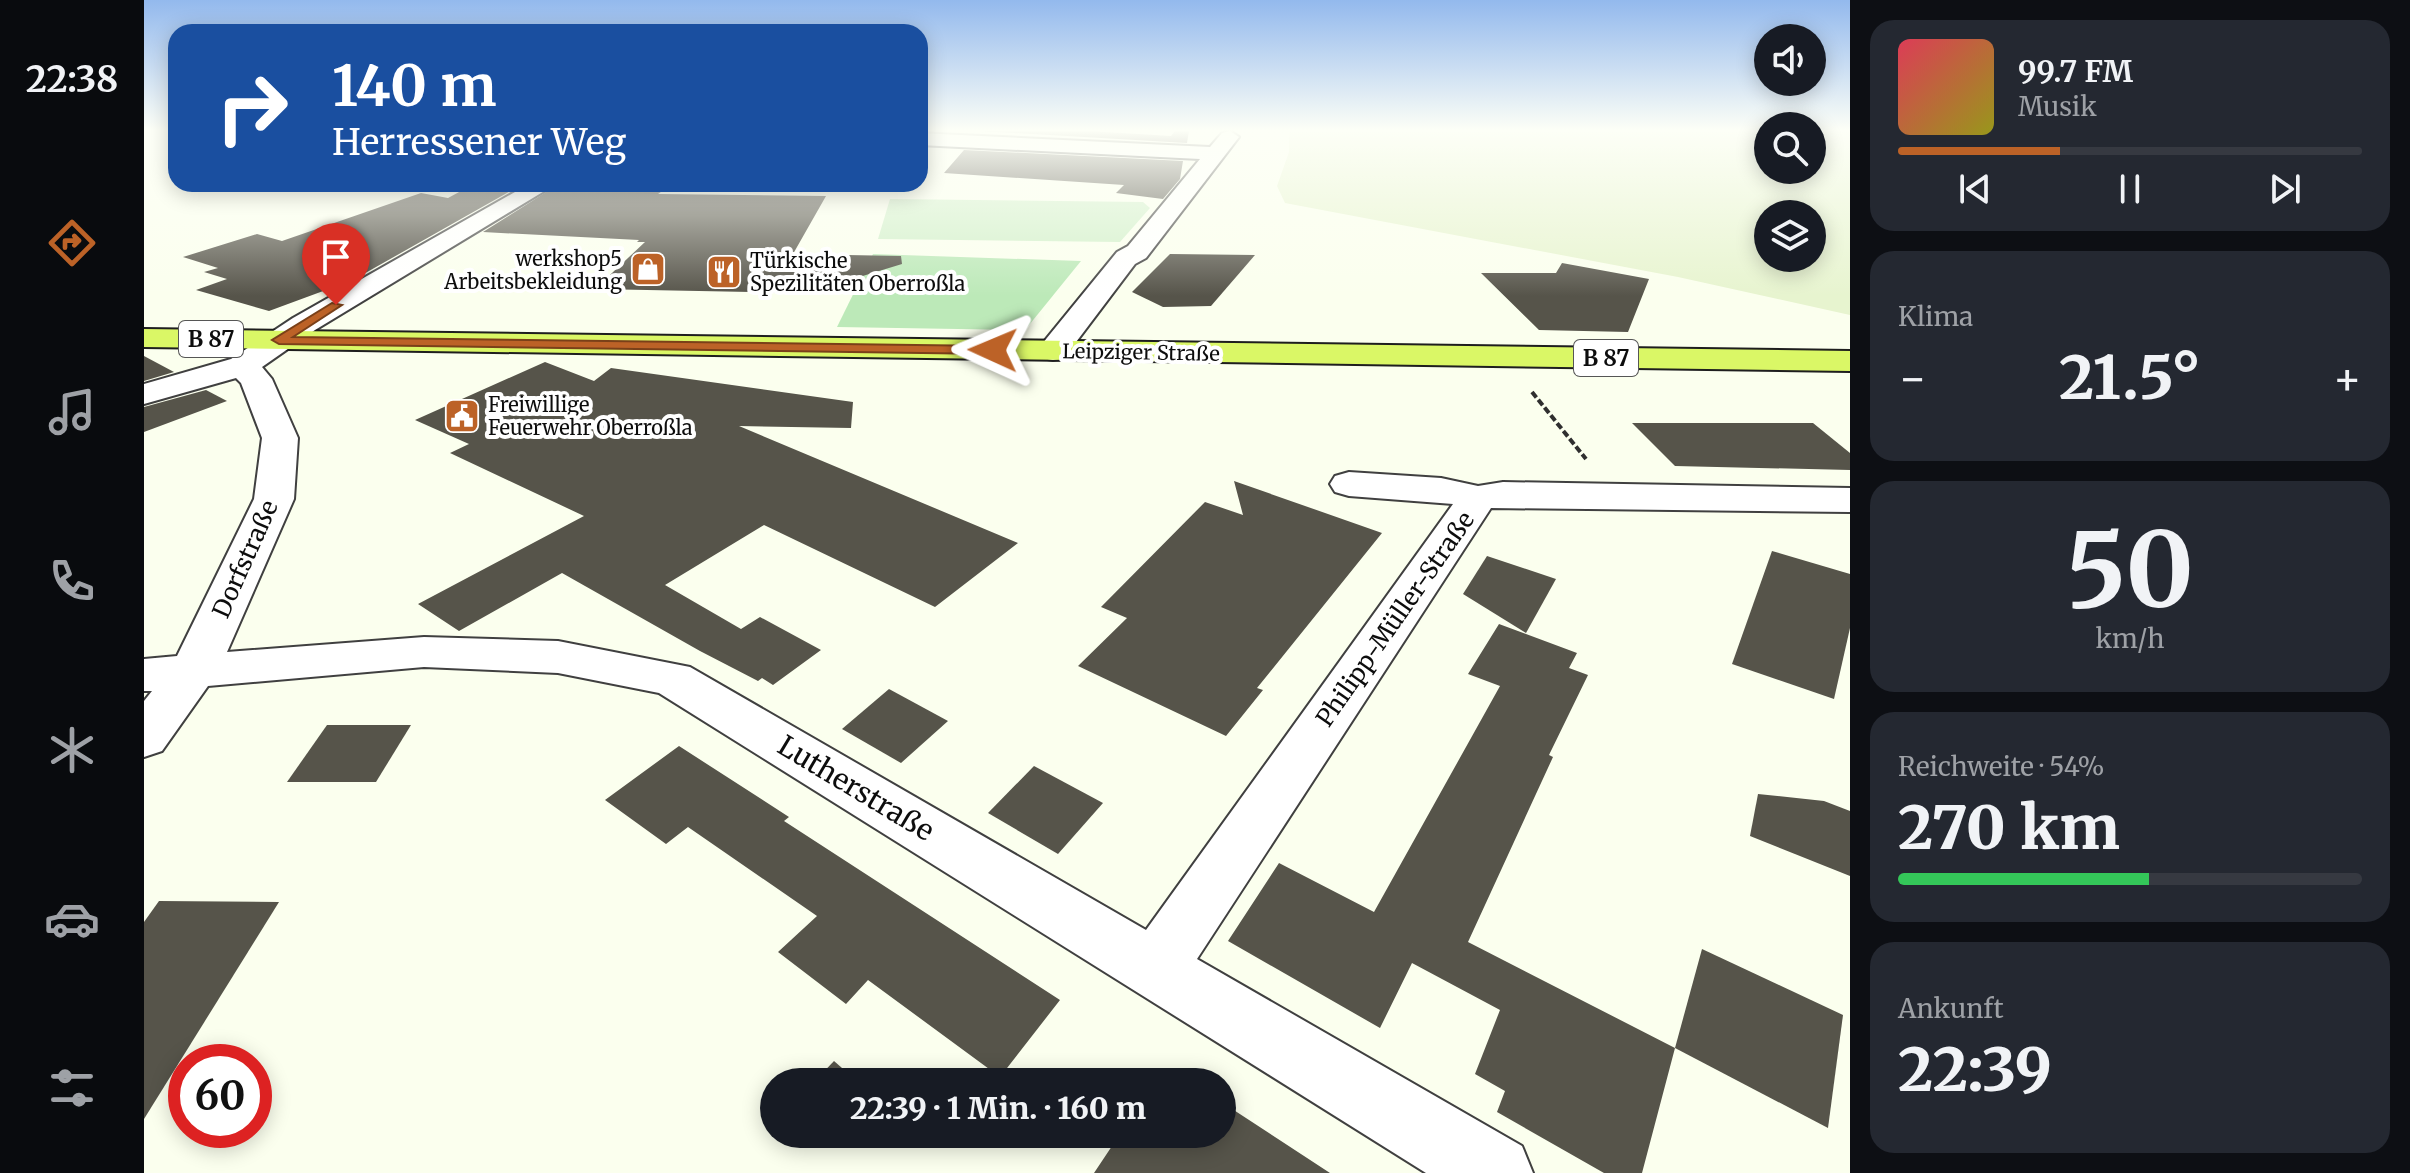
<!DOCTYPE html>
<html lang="de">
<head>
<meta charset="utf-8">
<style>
	:root { --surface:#171b24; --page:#242831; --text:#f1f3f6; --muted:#9ea1a6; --line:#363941; --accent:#bc6227 }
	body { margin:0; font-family:Merriweather,serif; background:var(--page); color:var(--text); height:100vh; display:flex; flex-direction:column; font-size:30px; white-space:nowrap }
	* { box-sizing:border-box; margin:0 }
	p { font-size:26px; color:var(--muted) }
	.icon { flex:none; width:44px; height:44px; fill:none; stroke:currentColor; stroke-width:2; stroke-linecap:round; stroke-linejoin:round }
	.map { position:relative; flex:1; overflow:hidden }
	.sheet { display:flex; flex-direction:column; gap:20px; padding:20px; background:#0d0f14; width:560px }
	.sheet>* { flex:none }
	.guide { position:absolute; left:24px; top:24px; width:760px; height:168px; border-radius:24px; box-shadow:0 4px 20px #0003; background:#1a4fa0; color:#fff; overflow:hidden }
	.fabs { position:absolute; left:1610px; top:24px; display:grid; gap:16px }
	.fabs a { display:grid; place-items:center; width:72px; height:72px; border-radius:50%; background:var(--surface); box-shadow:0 4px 20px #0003; font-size:40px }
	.speed { position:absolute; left:24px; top:1044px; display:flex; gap:16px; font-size:40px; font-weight:700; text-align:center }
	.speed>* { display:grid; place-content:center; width:104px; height:104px; border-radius:50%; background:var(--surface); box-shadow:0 4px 20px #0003; line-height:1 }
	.speed .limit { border:12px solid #d22; background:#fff; color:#111 }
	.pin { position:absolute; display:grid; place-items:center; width:68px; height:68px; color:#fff; margin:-82px -34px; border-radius:50% 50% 50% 0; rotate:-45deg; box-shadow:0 0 8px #0007 }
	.pin .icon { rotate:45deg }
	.me { position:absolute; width:88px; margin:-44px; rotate:271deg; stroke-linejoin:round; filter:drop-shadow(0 0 6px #0008) }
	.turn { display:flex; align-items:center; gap:28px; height:168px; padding:0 32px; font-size:36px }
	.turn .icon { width:104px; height:104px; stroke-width:2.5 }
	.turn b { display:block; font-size:56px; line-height:68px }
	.big { font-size:60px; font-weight:800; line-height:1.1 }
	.sheet .widget { flex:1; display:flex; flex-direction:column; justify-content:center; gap:12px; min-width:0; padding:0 28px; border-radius:24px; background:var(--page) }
	.sheet .dial { align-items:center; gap:0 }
	.dial b { font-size:104px; line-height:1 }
	.song { display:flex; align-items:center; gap:24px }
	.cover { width:96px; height:96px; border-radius:12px; background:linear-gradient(135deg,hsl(350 70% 55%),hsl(60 70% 35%)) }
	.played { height:8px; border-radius:4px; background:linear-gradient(90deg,var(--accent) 35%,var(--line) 35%) }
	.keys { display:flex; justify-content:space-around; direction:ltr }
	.heat { display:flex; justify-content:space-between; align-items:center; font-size:44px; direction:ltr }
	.charge { height:12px; border-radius:6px; background:linear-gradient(90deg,#34c759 54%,var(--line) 0) }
	.trip { position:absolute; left:616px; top:1068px; width:476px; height:80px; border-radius:40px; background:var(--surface); box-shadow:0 4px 20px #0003; font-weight:800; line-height:80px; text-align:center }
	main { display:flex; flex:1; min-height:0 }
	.tab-bar { display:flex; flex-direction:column; width:144px; justify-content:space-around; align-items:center; background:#090b0e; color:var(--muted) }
	.tab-bar .icon { width:56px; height:56px }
	.tab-bar .on { color:var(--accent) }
	.tab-bar b { font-size:36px; color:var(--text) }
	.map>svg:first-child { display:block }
	.farmland { fill:#e7f4cf; fill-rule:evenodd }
	.green { fill:#bce9b8 }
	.pitch { fill:#d2f0ca }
	.building { fill:#56544a }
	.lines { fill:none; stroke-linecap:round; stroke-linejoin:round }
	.minor-casing { stroke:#404040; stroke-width:4 }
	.major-casing { stroke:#1e1e1e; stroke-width:4 }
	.path { stroke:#2f2f2f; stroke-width:4; stroke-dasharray:7 3; stroke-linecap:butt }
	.minor { fill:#fff; fill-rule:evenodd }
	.major { fill:#daf766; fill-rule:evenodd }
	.route { fill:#bc6227; stroke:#7a4019; stroke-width:2 }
	.labels { text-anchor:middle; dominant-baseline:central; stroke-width:8; stroke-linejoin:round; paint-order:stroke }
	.far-poi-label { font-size:20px; fill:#0d0d0d; stroke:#fff; text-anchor:start }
	.far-street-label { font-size:20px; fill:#0d0d0d; stroke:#fff }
	.shield { fill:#fff; stroke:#565656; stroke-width:2 }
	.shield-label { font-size:22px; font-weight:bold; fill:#0d0d0d }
	.street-label { font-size:24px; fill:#0d0d0d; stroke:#fff }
	.near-street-label { font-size:28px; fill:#0d0d0d; stroke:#fff }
</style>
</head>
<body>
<main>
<nav class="tab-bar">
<b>22:38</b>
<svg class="icon on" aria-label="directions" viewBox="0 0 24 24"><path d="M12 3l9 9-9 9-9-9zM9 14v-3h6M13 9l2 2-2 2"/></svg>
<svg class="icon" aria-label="music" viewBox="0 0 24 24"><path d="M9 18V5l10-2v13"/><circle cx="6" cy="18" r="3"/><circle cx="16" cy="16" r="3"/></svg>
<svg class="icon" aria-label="phone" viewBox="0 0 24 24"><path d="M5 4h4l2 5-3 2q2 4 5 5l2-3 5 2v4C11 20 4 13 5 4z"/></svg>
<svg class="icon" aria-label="climate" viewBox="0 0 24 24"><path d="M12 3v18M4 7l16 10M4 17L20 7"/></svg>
<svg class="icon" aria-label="car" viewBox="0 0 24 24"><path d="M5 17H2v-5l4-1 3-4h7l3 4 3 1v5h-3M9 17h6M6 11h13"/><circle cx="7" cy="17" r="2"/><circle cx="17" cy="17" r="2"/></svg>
<svg class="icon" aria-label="filters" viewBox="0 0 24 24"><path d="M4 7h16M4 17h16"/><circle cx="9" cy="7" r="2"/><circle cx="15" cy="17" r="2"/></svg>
</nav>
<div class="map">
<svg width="1706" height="1173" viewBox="0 0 1706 1173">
	<rect width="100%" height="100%" fill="#fbffee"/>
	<path class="farmland" d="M1145,131H1624V170H1668V131H1706V315L1534,277L1141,203L1133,186L1145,152ZM1624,214H1668V258H1624Z"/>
	<polygon class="green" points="729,254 937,261 881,330 693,327"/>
	<polygon class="pitch" points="746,199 999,202 1006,208 976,242 734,239"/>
	<g class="building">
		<polygon points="836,131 945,131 1027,136 1031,131 1045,131 1043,143"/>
		<polygon points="820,150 1039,161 1036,179 1019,199 972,193 980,185 800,173"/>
		<polygon points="330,184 379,184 209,280 125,311 52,290 83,279 60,272 74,268 39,257 113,234 138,241 277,193 304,198"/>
		<polygon points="415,184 528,184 514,194 682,196 649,254 757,256 758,264 663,293 451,289 501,242 493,242 495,240 339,232"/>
		<polygon points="1026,254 1111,255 1067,306 1019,307 988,292"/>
		<polygon points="1418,263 1505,279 1484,332 1395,330 1337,273 1412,273"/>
		<polygon points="0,356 30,372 0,381"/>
		<polygon points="401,362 450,381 467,368 709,402 707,428 595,426 874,543 791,607 620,525 521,585 597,629 616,617 677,650 629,685 618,678 614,681 556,651 418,573 315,631 274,604 440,516 306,453 325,444 271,420"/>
		<polygon points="62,390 83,401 0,432 0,407"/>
		<polygon points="1488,423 1669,423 1706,453 1706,470 1531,466"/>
		<polygon points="1090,481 1238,533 1113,688 1119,690 1082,736 934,666 983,618 957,607 1061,502 1099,515"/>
		<polygon points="1628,551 1706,574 1706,628 1690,699 1588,664"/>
		<polygon points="1343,556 1412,579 1382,633 1319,594"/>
		<polygon points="1355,624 1433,653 1425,668 1444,675 1405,755 1409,757 1324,942 1531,1048 1498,1173 1460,1173 1353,1112 1361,1091 1331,1074 1356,1010 1268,963 1236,1028 1084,941 1135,863 1230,912 1356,686 1324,674"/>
		<polygon points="745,689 804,721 757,763 698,729"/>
		<polygon points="183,725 267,725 232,782 143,782"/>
		<polygon points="535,746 645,817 640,821 916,1000 856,1077 724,980 702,1004 634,952 673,916 544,827 522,844 461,800"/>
		<polygon points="890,766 959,803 914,854 844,813"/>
		<polygon points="1614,794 1680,801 1706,811 1706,876 1606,836"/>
		<polygon points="15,901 135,902 0,1119 0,922"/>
		<polygon points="1558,949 1699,1015 1684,1128 1531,1048"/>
		<polygon points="690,1061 714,1082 670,1082"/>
		<polygon points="1079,1103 1186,1173 950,1173 976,1134 1078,1134"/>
	</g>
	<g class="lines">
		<g class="minor-casing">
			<g id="minor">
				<polygon points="1086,131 1095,137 1002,258 991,264 920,358 909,360 898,358 893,351 898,344 973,252 984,246 1056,159 776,145 776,133 1066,147 1078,133"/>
				<polygon points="385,184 412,184 171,330 118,367 128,379 154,438 150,499 83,652 280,637 414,641 546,667 1002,930 1309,504 1205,496 1191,492 1186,484 1191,476 1205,472 1297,478 1334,486 1359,482 1706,488 1706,512 1347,508 1053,959 1378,1146 1389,1173 1282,1173 515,693 414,673 280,667 64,686 18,751 0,757 0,701 8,691 0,691 0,659 33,656 110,499 118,438 97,383 92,378 0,404 0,384 87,359 149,318"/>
			</g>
		</g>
		<g class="major-casing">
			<polygon id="major" points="0,329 1706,351 1706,371 0,347"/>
		</g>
		<polyline class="path" points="1388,392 1442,459"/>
		<use href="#minor" class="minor"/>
		<use href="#major" class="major"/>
	</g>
	<linearGradient id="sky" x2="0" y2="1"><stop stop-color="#93b9ed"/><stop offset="0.44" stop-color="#fdfff7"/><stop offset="1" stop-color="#fdfff7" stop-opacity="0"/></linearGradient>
	<rect width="1706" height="296" fill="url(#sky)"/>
	<polygon class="route" points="188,303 198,305 149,337 849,346 856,350 849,354 135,344 128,340"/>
	<defs>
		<g id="shop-square" transform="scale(1.8)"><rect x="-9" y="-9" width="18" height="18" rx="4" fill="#bc6227" stroke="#fff"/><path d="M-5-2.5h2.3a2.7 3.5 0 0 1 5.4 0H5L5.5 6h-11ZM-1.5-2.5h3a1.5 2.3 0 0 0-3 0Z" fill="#fff"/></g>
		<g id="restaurant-square" transform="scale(1.8)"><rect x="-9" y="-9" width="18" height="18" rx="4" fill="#bc6227" stroke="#fff"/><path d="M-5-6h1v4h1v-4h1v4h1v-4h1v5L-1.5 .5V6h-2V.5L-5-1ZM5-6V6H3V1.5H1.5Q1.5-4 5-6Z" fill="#fff"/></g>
		<g id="civic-square" transform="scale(1.8)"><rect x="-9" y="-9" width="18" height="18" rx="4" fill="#bc6227" stroke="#fff"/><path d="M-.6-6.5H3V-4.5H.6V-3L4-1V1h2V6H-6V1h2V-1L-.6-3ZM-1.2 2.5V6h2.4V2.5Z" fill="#fff"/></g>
	</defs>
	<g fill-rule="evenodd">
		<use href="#shop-square" x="504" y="269"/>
		<use href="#restaurant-square" x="580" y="272"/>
		<use href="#civic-square" x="318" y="416"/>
	</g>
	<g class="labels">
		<g class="far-poi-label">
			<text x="478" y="258" text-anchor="end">werkshop5<tspan x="478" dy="23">Arbeitsbekleidung</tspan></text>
			<text x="606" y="260">Türkische<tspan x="606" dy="23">Spezilitäten Oberroßla</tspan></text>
			<text x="344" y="404">Freiwillige<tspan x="344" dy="23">Feuerwehr Oberroßla</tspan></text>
		</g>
		<g class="far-street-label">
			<text transform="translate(997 352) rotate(1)">Leipziger Straße</text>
		</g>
		<g class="shield">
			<rect x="35" y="321" width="64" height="36" rx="6"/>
			<rect x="1430" y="340" width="64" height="36" rx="6"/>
		</g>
		<g class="shield-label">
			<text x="67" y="339">B 87</text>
			<text x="1462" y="358">B 87</text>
		</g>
		<g class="street-label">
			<text transform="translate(101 559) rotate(-66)">Dorfstraße</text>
			<text transform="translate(1251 619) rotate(-55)">Philipp-Müller-Straße</text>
		</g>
		<g class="near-street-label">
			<text transform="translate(712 788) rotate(31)">Lutherstraße</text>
		</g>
	</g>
</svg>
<div class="fabs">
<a><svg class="icon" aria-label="sound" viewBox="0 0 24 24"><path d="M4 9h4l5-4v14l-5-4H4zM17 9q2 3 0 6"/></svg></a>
<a><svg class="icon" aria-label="search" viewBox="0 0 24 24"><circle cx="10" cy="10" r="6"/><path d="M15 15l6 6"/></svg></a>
<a><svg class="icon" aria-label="layers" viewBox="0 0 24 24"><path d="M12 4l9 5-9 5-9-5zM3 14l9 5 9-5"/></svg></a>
</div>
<div class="speed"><div class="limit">60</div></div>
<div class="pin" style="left:192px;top:305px;background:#d93025"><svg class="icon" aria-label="arrive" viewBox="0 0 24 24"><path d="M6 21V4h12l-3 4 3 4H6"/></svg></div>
<svg class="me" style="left:849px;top:350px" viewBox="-20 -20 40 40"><path d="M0-17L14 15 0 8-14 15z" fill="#bc6227" stroke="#fff" stroke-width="4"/></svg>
<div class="trip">22:39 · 1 Min. · 160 m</div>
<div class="guide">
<div class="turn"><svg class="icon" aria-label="right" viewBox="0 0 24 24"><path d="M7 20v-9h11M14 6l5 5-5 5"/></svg><div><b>140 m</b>Herressener Weg</div></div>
</div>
</div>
<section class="sheet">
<div class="widget">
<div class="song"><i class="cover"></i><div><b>99.7 FM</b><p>Musik</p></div></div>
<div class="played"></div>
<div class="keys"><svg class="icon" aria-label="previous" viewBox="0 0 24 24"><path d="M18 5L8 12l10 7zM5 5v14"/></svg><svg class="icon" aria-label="pause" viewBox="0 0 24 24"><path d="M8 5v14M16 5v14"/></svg><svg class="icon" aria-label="next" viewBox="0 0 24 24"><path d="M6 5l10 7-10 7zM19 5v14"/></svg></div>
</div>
<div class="widget"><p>Klima</p>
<div class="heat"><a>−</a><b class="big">21.5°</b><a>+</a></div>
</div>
<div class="widget dial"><b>50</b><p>km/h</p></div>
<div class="widget"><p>Reichweite · 54%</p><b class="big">270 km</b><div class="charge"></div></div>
<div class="widget"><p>Ankunft</p><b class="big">22:39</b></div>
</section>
</main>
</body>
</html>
